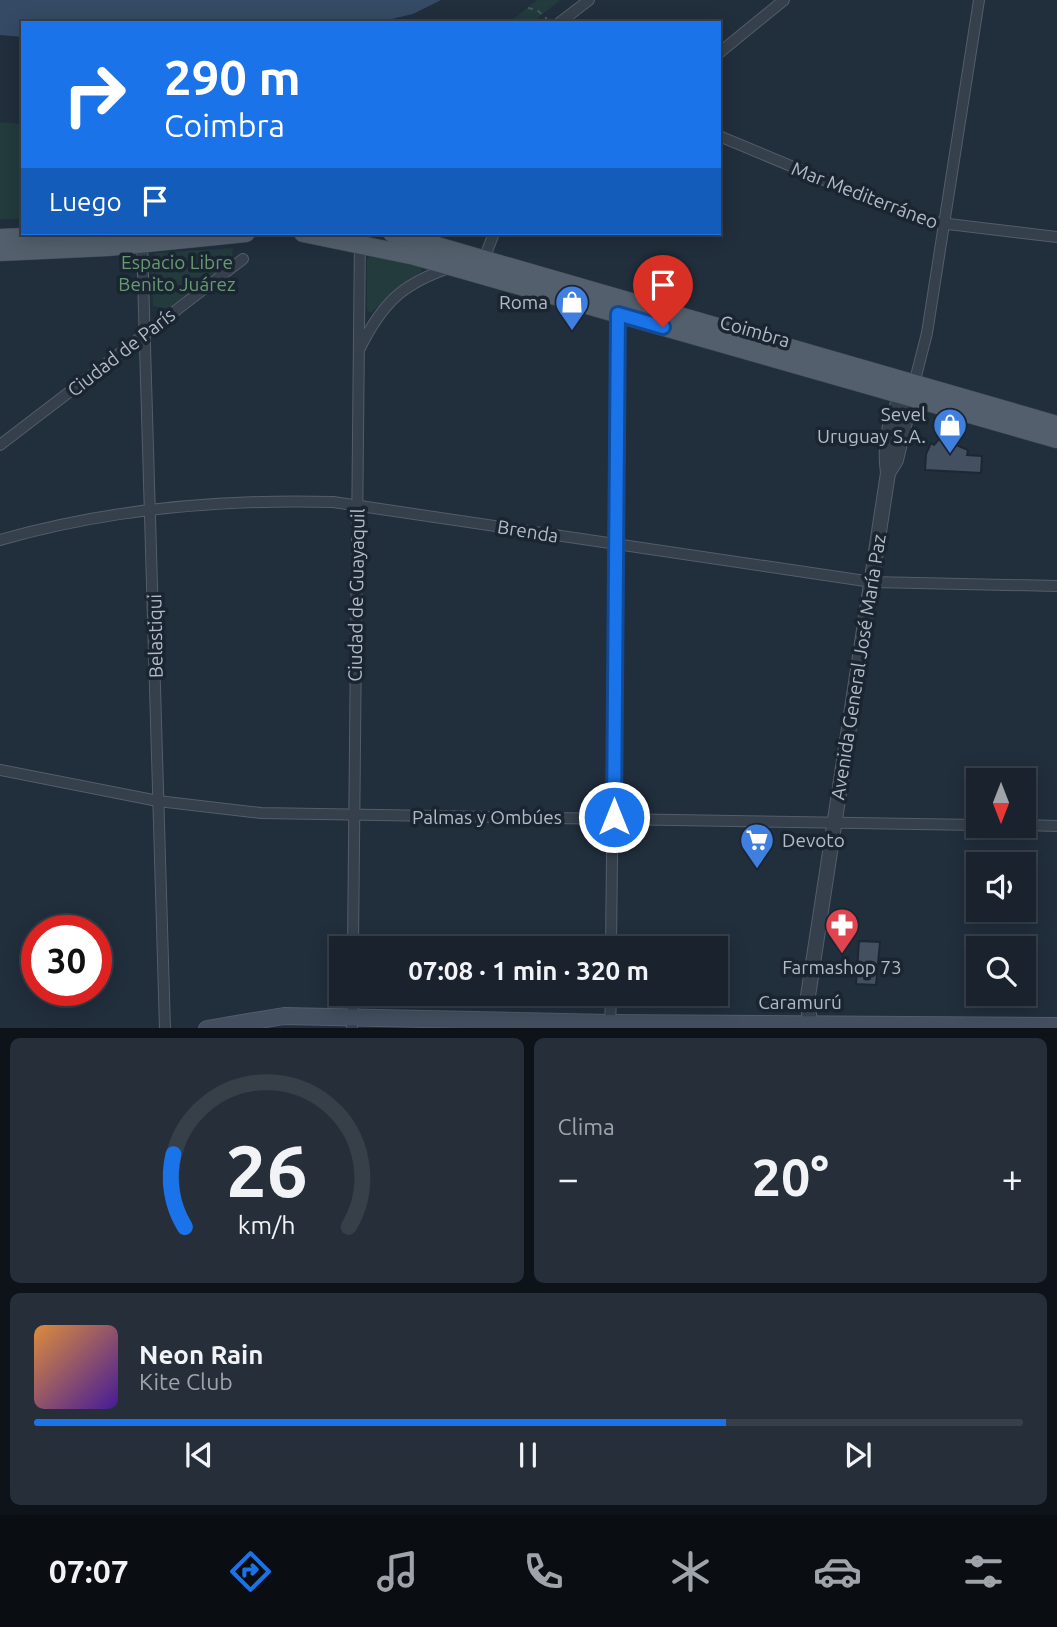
<!DOCTYPE html>
<html lang="es">
<head>
<meta charset="utf-8">
<style>
	:root { --surface:#19222d; --page:#262f39; --text:#f1f3f6; --muted:#9fa4aa; --line:#373f49; --accent:#1a73e8 }
	body { margin:0; font-family:Ubuntu,sans-serif; background:var(--page); color:var(--text); height:100vh; display:flex; flex-direction:column; font-size:26px; white-space:nowrap }
	* { box-sizing:border-box; margin:0 }
	p { font-size:23px; color:var(--muted) }
	.icon { flex:none; width:38px; height:38px; fill:none; stroke:currentColor; stroke-width:2; stroke-linecap:round; stroke-linejoin:round }
	.map { position:relative; height:1028px; overflow:hidden }
	.panel { display:flex; flex-direction:column; gap:10px; padding:10px; background:#0e1319; flex:1 }
	.panel>* { flex:none }
	.banner { position:absolute; left:21px; top:21px; width:700px; height:214px; border-radius:0px; box-shadow:0 4px 18px #0003,0 0 0 2px var(--line); background:#1a73e8; color:#fff; overflow:hidden }
	.needle { width:46px; rotate:180deg }
	.fabs { position:absolute; left:966px; top:768px; display:grid; gap:14px }
	.fabs a { display:grid; place-items:center; width:70px; height:70px; border-radius:0px; background:var(--surface); box-shadow:0 4px 18px #0003,0 0 0 2px var(--line); font-size:35px }
	.speed { position:absolute; left:21px; top:915px; display:flex; gap:14px; font-size:35px; font-weight:700; text-align:center }
	.speed>* { display:grid; place-content:center; width:91px; height:91px; border-radius:50%; background:var(--surface); box-shadow:0 4px 18px #0003,0 0 0 2px var(--line); line-height:1 }
	.speed .limit { border:10px solid #d22; background:#fff; color:#111 }
	.pin { position:absolute; display:grid; place-items:center; width:60px; height:60px; color:#fff; margin:-72px -30px; border-radius:50% 50% 50% 0; rotate:-45deg; box-shadow:0 0 7px #0007 }
	.pin .icon { rotate:45deg }
	.me { position:absolute; width:77px; margin:-38px; rotate:0deg; stroke-linejoin:round; filter:drop-shadow(0 0 5px #0008) }
	.turn { display:flex; align-items:center; gap:24px; height:147px; padding:0 28px; font-size:32px }
	.turn .icon { width:91px; height:91px; stroke-width:2.5 }
	.turn b { display:block; font-size:49px; line-height:60px }
	.then { display:flex; align-items:center; height:66px; padding:0 28px; background:#0003; gap:14px; font-size:26px }
	.big { font-size:52px; font-weight:700; line-height:1.1 }
	.panel .card { flex:1; display:flex; flex-direction:column; justify-content:center; gap:10px; min-width:0; padding:0 24px; border-radius:10px; background:var(--page) }
	.panel .dial { align-items:center; gap:0 }
	.dial svg { height:182px; overflow:visible; fill:none; stroke:var(--line); stroke-width:7; stroke-linecap:round; text-anchor:middle }
	.dial text { fill:var(--text); stroke:none }
	.song { display:flex; align-items:center; gap:21px }
	.cover { width:84px; height:84px; border-radius:10px; background:linear-gradient(135deg,hsl(30 70% 55%),hsl(260 70% 35%)) }
	.played { height:7px; border-radius:4px; background:linear-gradient(90deg,var(--accent) 70%,var(--line) 70%) }
	.keys { display:flex; justify-content:space-around; direction:ltr }
	.heat { display:flex; justify-content:space-between; align-items:center; font-size:38px; direction:ltr }
	.panel .tiles { flex:1; display:grid; gap:10px; grid-template-columns:1fr 1fr }
	.card:last-child { grid-column:span 2 }
	.trip { position:absolute; left:329px; top:936px; width:399px; height:70px; border-radius:0px; background:var(--surface); box-shadow:0 4px 18px #0003,0 0 0 2px var(--line); font-weight:700; line-height:70px; text-align:center }
	.dock { display:flex; height:112px; justify-content:space-around; align-items:center; background:#0a0e12; color:var(--muted) }
	.dock .icon { width:49px; height:49px }
	.dock .current { color:var(--accent) }
	.dock b { font-size:32px; color:var(--text) }
	.map>svg:first-child { display:block }
	.green { fill:#233b3d }
	.water { fill:#354a64 }
	.building { fill:#425060; stroke:#1d2733; stroke-width:2 }
	.lines { fill:none; stroke-linecap:round; stroke-linejoin:round }
	.minor-casing { stroke:#545d6a; stroke-width:12 }
	.tertiary-casing { stroke:#545d6a; stroke-width:16 }
	.secondary-casing { stroke:#545d6a; stroke-width:18 }
	.primary-casing { stroke:#3f4955; stroke-width:19 }
	.path { stroke:#41585a; stroke-width:2; stroke-dasharray:5 5; stroke-linecap:butt }
	.minor { stroke:#35404c; stroke-width:10 }
	.tertiary { stroke:#35404c; stroke-width:14 }
	.secondary { stroke:#434f5f; stroke-width:16 }
	.primary { stroke:#535f6c; stroke-width:18 }
	.route-casing { stroke:#114b97; stroke-width:18 }
	.route { stroke:#1a73e8; stroke-width:12 }
	.labels { text-anchor:middle; dominant-baseline:central; stroke-width:7; stroke-linejoin:round; paint-order:stroke }
	.street-label { font-size:19px; fill:#b1bac8; stroke:#1b2531 }
	.park-label { font-size:19px; fill:#679a71; stroke:#1b2531 }
	.poi-label { font-size:19px; fill:#b1bac8; stroke:#1b2531; text-anchor:end }
</style>
</head>
<body>
<div class="map">
<svg width="1057" height="1029" viewBox="0 0 1057 1029">
	<rect width="100%" height="100%" fill="#212e3c"/>
	<g class="green">
		<polygon points="537,0 560,0 532,23 508,23"/>
		<polygon points="0,122 23,124 23,219 0,219"/>
		<polygon points="233,248 232,259 168,309 153,306 151,260 155,253"/>
		<polygon points="372,253 420,266 422,271 396,289 371,313 367,310 367,259"/>
	</g>
	<polygon class="water" points="0,0 441,0 413,14 374,23 23,23 23,37 0,35"/>
	<g class="building">
		<polygon points="940,438 968,450 967,455 982,456 981,473 925,470 926,454 931,443 934,445"/>
		<polygon points="859,941 880,942 876,985 856,984"/>
	</g>
	<g class="lines">
		<g class="minor-casing">
			<g id="minor">
				<polyline points="559,23 589,0"/>
				<polyline points="719,53 784,0"/>
				<polyline points="719,136 923,221 1057,237"/>
				<polyline points="142,243 165,1029"/>
				<polyline points="484,259 494,233"/>
				<path d="M360,348C383,302 403,283 452,267"/>
				<polyline points="914,384 927,333 979,0"/>
				<polyline points="0,445 243,259"/>
				<path d="M0,540C108,509 221,499 333,502L872,582L1057,586"/>
				<polyline points="0,770 158,801 261,813 978,825"/>
				<polyline points="1024,825 1057,826"/>
				<polyline points="353,948 360,233"/>
				<polyline points="611,948 618,314"/>
				<polyline points="352,1029 353,994"/>
				<polyline points="610,1029 611,994"/>
			</g>
		</g>
		<g class="tertiary-casing">
			<g id="tertiary">
				<polyline points="888,473 896,460 913,388"/>
				<path d="M810,1029L808,996L888,473C884,446 889,410 908,390"/>
			</g>
		</g>
		<g class="secondary-casing">
			<polyline id="secondary" points="207,1029 284,1016 610,1023 1057,1026"/>
		</g>
		<g class="primary-casing">
			<g id="primary">
				<polyline points="303,233 415,256 1057,439"/>
				<polyline points="392,233 1057,425"/>
				<polyline points="0,238 111,233"/>
				<polyline points="0,252 108,247 246,233"/>
			</g>
		</g>
		<polyline class="path" points="528,8 537,10 547,19"/>
		<use href="#minor" class="minor"/>
		<use href="#tertiary" class="tertiary"/>
		<use href="#secondary" class="secondary"/>
		<use href="#primary" class="primary"/>
	</g>
	<g class="lines">
		<g class="route-casing">
			<polyline id="route" points="614,817 618,314 663,327"/>
		</g>
		<use href="#route" class="route"/>
	</g>
	<defs>
		<g id="shop-pin" transform="scale(1.75)"><path d="M0 17L-7.5 6A9.5 9.5 0 1 1 7.5 6Z" fill="#3f7fe0" stroke="#1b2531"/><path d="M-5-2.5h2.3a2.7 3.5 0 0 1 5.4 0H5L5.5 6h-11ZM-1.5-2.5h3a1.5 2.3 0 0 0-3 0Z" fill="#fff"/></g>
		<g id="supermarket-pin" transform="scale(1.75)"><path d="M0 17L-7.5 6A9.5 9.5 0 1 1 7.5 6Z" fill="#3f7fe0" stroke="#1b2531"/><path d="M-6-5.5h2.5l.6 2H6L4.5 2H-2.5L-4.4-4H-6ZM-1.5 3.2a1.3 1.3 0 1 0 .1 0ZM3 3.2a1.3 1.3 0 1 0 .1 0Z" fill="#fff"/></g>
		<g id="pharmacy-pin" transform="scale(1.75)"><path d="M0 17L-7.5 6A9.5 9.5 0 1 1 7.5 6Z" fill="#e0444e" stroke="#1b2531"/><path d="M-2-6h4v4h4v4h-4v4h-4v-4h-4v-4h4Z" fill="#fff"/></g>
	</defs>
	<g fill-rule="evenodd">
		<use href="#shop-pin" x="572" y="302"/>
		<use href="#shop-pin" x="950" y="425"/>
		<use href="#supermarket-pin" x="757" y="840"/>
		<use href="#pharmacy-pin" x="842" y="925"/>
	</g>
	<g class="labels">
		<g class="street-label">
			<text transform="translate(865 195) rotate(21)">Mar Mediterráneo</text>
			<text transform="translate(755 331) rotate(16)">Coimbra</text>
			<text transform="translate(121 352) rotate(-38)">Ciudad de París</text>
			<text transform="translate(528 531) rotate(9)">Brenda</text>
			<text transform="translate(356 595) rotate(-89)">Ciudad de Guayaquil</text>
			<text transform="translate(155 636) rotate(-91)">Belastiqui</text>
			<text transform="translate(858 667) rotate(-81)">Avenida General José María Paz</text>
			<text x="487" y="817">Palmas y Ombúes</text>
			<text x="800" y="1002">Caramurú</text>
		</g>
		<g class="park-label">
			<text x="177" y="262">Espacio Libre<tspan x="177" dy="22">Benito Juárez</tspan></text>
		</g>
		<g class="poi-label">
			<text x="548" y="302">Roma</text>
			<text x="926" y="414">Sevel<tspan x="926" dy="22">Uruguay S.A.</tspan></text>
			<text x="782" y="840" text-anchor="start">Devoto</text>
			<text x="842" y="967" text-anchor="middle">Farmashop 73</text>
		</g>
	</g>
</svg>
<div class="fabs">
<a><svg class="needle" viewBox="-14 -14 28 28"><path d="M0-13l5 13h-10z" fill="#e53935"/><path d="M0 13l5-13h-10z" fill="#9fa4aa"/></svg></a>
<a><svg class="icon" aria-label="sound" viewBox="0 0 24 24"><path d="M4 9h4l5-4v14l-5-4H4zM17 9q2 3 0 6"/></svg></a>
<a><svg class="icon" aria-label="search" viewBox="0 0 24 24"><circle cx="10" cy="10" r="6"/><path d="M15 15l6 6"/></svg></a>
</div>
<div class="speed"><div class="limit">30</div></div>
<div class="pin" style="left:663px;top:327px;background:#d93025"><svg class="icon" aria-label="arrive" viewBox="0 0 24 24"><path d="M6 21V4h12l-3 4 3 4H6"/></svg></div>
<svg class="me" style="left:614px;top:817px" viewBox="-20 -20 40 40"><circle r="17" fill="#1a73e8" stroke="#fff" stroke-width="3"/><path d="M0-11L8 9 0 5-8 9z" fill="#fff"/></svg>
<div class="trip">07:08 · 1 min · 320 m</div>
<div class="banner">
<div class="turn"><svg class="icon" aria-label="right" viewBox="0 0 24 24"><path d="M7 20v-9h11M14 6l5 5-5 5"/></svg><div><b>290 m</b>Coimbra</div></div>
<div class="then">Luego<svg class="icon" aria-label="arrive" viewBox="0 0 24 24"><path d="M6 21V4h12l-3 4 3 4H6"/></svg></div>
</div>
</div>
<section class="panel">
<div class="tiles">
<div class="card dial"><svg viewBox="0 0 100 80">
<path d="M14 69A42 42 0 1 1 86 69"/>
<path d="M14 69A42 42 0 0 1 9 37" stroke="#1a73e8"/>
<text x="50" y="56" font-size="32" font-weight="700">26</text>
<text x="50" y="72" font-size="11">km/h</text>
</svg></div>
<div class="card"><p>Clima</p>
<div class="heat"><a>−</a><b class="big">20°</b><a>+</a></div>
</div>
<div class="card">
<div class="song"><i class="cover"></i><div><b>Neon Rain</b><p>Kite Club</p></div></div>
<div class="played"></div>
<div class="keys"><svg class="icon" aria-label="previous" viewBox="0 0 24 24"><path d="M18 5L8 12l10 7zM5 5v14"/></svg><svg class="icon" aria-label="pause" viewBox="0 0 24 24"><path d="M8 5v14M16 5v14"/></svg><svg class="icon" aria-label="next" viewBox="0 0 24 24"><path d="M6 5l10 7-10 7zM19 5v14"/></svg></div>
</div>
</div>
</section>
<nav class="dock">
<b>07:07</b>
<svg class="icon current" aria-label="directions" viewBox="0 0 24 24"><path d="M12 3l9 9-9 9-9-9zM9 14v-3h6M13 9l2 2-2 2"/></svg>
<svg class="icon" aria-label="music" viewBox="0 0 24 24"><path d="M9 18V5l10-2v13"/><circle cx="6" cy="18" r="3"/><circle cx="16" cy="16" r="3"/></svg>
<svg class="icon" aria-label="phone" viewBox="0 0 24 24"><path d="M5 4h4l2 5-3 2q2 4 5 5l2-3 5 2v4C11 20 4 13 5 4z"/></svg>
<svg class="icon" aria-label="climate" viewBox="0 0 24 24"><path d="M12 3v18M4 7l16 10M4 17L20 7"/></svg>
<svg class="icon" aria-label="car" viewBox="0 0 24 24"><path d="M5 17H2v-5l4-1 3-4h7l3 4 3 1v5h-3M9 17h6M6 11h13"/><circle cx="7" cy="17" r="2"/><circle cx="17" cy="17" r="2"/></svg>
<svg class="icon" aria-label="filters" viewBox="0 0 24 24"><path d="M4 7h16M4 17h16"/><circle cx="9" cy="7" r="2"/><circle cx="15" cy="17" r="2"/></svg>
</nav>
</body>
</html>
